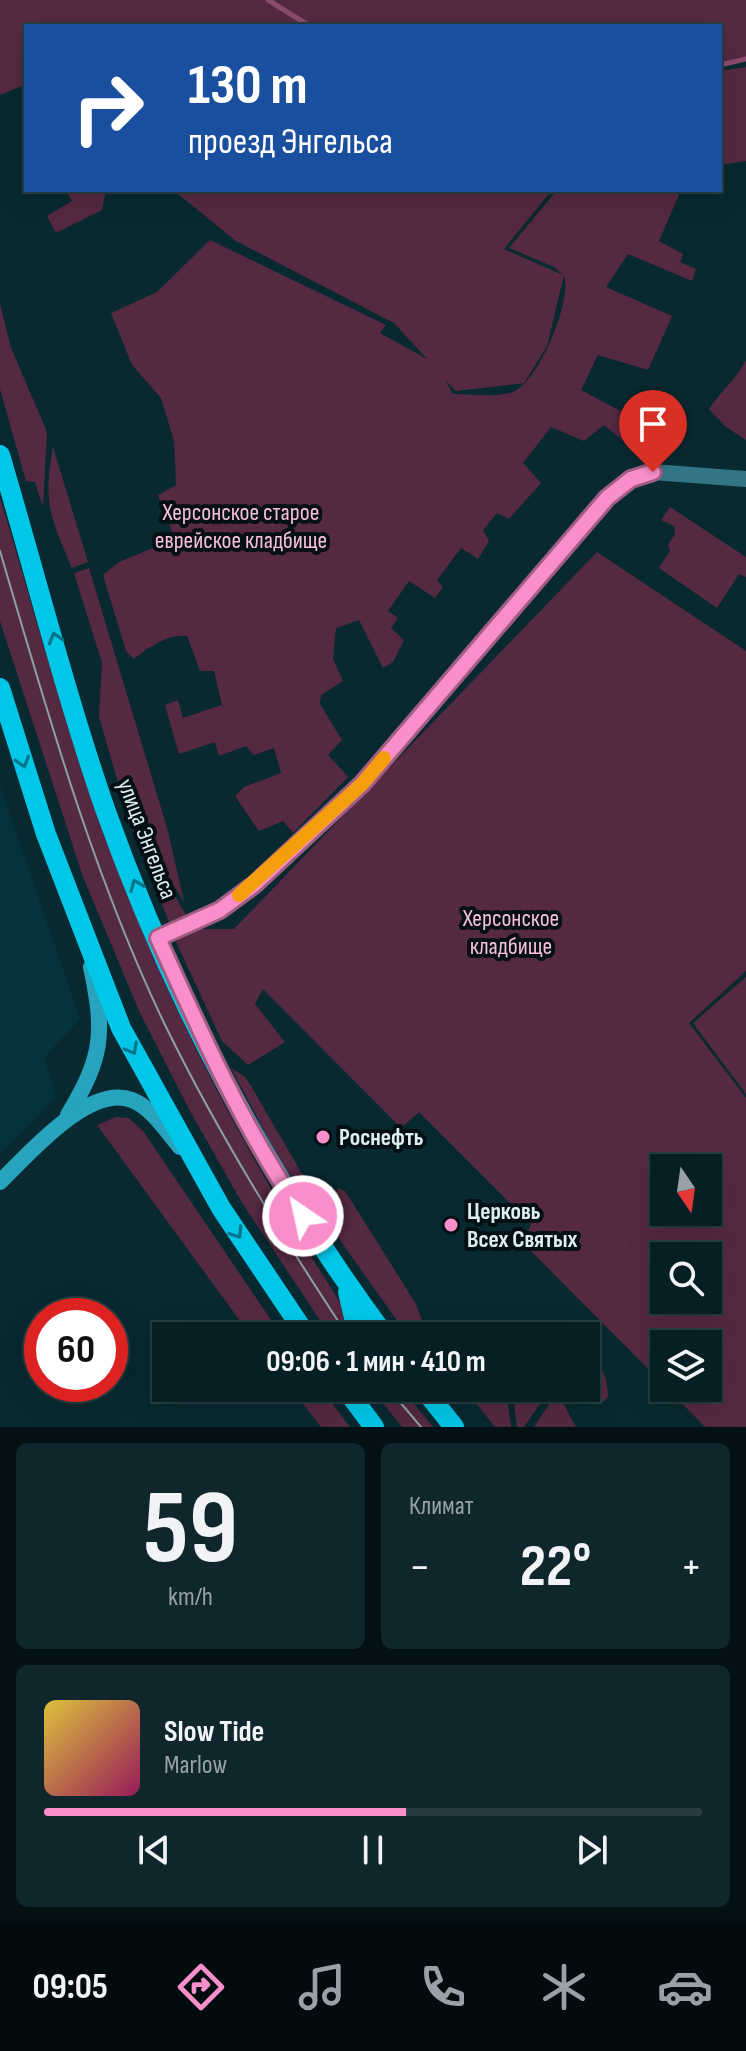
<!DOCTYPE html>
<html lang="ru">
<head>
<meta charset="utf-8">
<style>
	:root { --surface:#061f24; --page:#0f272c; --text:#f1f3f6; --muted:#98a2a6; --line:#273d41; --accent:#f98fca }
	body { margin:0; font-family:"Sofia Sans Condensed",sans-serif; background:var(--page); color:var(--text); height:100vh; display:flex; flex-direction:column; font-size:30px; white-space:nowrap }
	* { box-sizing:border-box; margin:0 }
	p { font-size:26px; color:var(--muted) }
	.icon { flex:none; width:44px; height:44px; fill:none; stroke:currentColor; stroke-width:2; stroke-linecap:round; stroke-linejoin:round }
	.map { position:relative; height:1427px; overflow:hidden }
	.panel { display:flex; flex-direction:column; gap:16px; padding:16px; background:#031114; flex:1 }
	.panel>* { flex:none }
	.top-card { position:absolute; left:24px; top:24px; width:698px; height:168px; border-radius:0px; box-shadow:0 8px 32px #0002,0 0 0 2px var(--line); background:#1a4fa0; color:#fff; overflow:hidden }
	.needle { width:52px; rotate:167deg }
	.buttons { position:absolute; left:650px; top:1154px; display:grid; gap:16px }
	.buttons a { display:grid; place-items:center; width:72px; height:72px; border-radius:0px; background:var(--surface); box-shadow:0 8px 32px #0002,0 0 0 2px var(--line); font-size:40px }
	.speed { position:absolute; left:24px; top:1298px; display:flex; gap:16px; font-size:40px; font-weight:700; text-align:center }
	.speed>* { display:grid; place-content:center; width:104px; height:104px; border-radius:50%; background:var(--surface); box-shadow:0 8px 32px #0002,0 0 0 2px var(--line); line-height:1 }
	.speed .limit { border:12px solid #d22; background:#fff; color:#111 }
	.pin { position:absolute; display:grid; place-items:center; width:68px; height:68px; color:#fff; margin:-82px -34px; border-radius:50% 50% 50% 0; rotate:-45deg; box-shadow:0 0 8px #0007 }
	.pin .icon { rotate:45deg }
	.me { position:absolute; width:88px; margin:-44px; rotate:326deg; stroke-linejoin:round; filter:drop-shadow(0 0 6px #0008) }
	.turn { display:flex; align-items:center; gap:28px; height:168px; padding:0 32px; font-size:36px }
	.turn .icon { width:104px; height:104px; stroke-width:2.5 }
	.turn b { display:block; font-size:56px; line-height:68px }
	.big { font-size:60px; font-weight:700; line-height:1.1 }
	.panel .widget { flex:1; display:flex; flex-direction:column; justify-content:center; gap:12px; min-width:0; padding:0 28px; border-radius:12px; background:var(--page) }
	.panel .dial { align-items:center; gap:0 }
	.dial b { font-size:104px; line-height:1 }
	.song { display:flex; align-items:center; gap:24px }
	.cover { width:96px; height:96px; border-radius:12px; background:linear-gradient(135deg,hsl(50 70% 55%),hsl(330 70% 35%)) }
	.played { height:8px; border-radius:4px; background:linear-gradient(90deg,var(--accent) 55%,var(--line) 55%) }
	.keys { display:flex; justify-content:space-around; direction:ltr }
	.heat { display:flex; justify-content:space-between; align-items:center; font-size:44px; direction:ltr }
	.panel .tiles { flex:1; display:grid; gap:16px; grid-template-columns:1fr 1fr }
	.widget:last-child { grid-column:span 2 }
	.trip { position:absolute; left:152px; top:1322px; width:448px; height:80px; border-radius:0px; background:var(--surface); box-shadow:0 8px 32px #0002,0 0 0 2px var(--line); font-weight:700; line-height:80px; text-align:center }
	.dock { display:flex; height:128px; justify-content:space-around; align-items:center; background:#020c0e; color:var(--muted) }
	.dock .icon { width:56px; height:56px }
	.dock .active { color:var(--accent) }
	.dock b { font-size:36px; color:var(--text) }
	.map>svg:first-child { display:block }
	.built { fill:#05333d }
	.green { fill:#552942; fill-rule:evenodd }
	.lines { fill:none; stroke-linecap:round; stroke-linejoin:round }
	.stream { stroke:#8d4b70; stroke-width:5 }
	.street { stroke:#327585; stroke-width:16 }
	.secondary { stroke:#27a3bd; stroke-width:16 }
	.primary { stroke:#00c6e8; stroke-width:20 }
	.tram { stroke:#8aa2a7; stroke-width:2 }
	.oneway { stroke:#027488 }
	.route-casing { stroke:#a25d83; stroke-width:20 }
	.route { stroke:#f98fca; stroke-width:14 }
	.slow { stroke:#f59e0b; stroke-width:14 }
	.poi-dot { fill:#f98fca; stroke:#041013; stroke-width:3 }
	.labels { text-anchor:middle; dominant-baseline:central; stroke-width:8; stroke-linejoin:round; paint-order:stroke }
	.park-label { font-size:24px; fill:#fabfdd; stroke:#041013 }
	.street-label { font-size:24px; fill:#ddeef3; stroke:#041013 }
	.poi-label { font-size:24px; font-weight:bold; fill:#ddeef3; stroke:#041013; text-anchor:start }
</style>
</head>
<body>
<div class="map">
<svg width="746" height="1427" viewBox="0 0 746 1427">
	<rect width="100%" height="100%" fill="#082930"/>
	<polygon class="built" points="0,786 80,1019 44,1057 56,1097 0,1154"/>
	<g class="green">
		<polygon points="0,0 746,0 746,59 720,63 720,26 26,26 26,84 0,95"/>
		<polygon points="746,67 746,161 720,165 720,71"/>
		<polygon points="66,190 106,190 102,210 56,233 47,216 72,201"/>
		<path d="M173,190H552L504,249L563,275L554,267L509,248L557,190H681L659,241L683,254L680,262L696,269L692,281L628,254L606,287L672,316L648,370L598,355L581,390L639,421L627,444L604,425L584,441L551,427L523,463L541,483L509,519L497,513L483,530L489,541L478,559L461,548L437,580L443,587L435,598L409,581L388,611L398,618L391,628L404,640L393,662L383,668L359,620L336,628L333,659L343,681L321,695L320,704L342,740L328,755L348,777L293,833L283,821L259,831L235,796L244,787L281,773L274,748L254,755L246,746L219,756L215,742L179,754L165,705L178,700L183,718L222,705L214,671H200L187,636C166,634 150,647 134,659L126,651L103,575L119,562L175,539L158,495L176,485L174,441L161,398L132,365L111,313L157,292L210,240L386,325L380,333L427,359L394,323L236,241ZM564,275C572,300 541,377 515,391C501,398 470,394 453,394L445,380L456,391L524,383L547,346Z"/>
		<polygon points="0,304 11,348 47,432 43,507 35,482 26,481 0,389"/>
		<path d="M746,360V440L726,427L709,409C721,391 736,380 746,360Z"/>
		<path d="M53,447L88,562L72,568C50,516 43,504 53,447Z"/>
		<path d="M0,497C36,620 71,743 115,862C174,1020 254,1169 345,1310L349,1327L337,1335L327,1331L241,1201L191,1113L140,1013L83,877L0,621Z"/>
		<polygon points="670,507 746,557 746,577 739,574 717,608 659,568 670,551 668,545 675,534 674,526 661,520"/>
		<path d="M597,552L746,651V971L689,1023L746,1098V1427H705L667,1388H708V1344H664V1385L523,1243L531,1224L419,1112L401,1128L263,989L255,1004L285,1042L248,1065L222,1041L176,942L191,929H234ZM664,1168H708V1212H664ZM664,1256H708V1300H664Z"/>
		<polygon points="89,568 168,831 184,902 167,874 149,832 125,806 99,717 102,663 74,573"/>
		<polygon points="126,814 147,835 158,855 164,876 188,919 171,927"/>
		<polygon points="746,977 746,1094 693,1023"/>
		<polygon points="231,1068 245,1077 251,1086 312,1191 315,1204 309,1205 278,1157"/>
		<polygon points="116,1117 129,1118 143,1131 282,1336 251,1336 97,1125"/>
		<polygon points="338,1188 345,1191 416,1304 428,1336 408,1336 330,1226 329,1213"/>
		<path d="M586,1353C602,1363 608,1379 608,1397L600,1404L578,1398L575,1388H586Z"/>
		<polygon points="291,1388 320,1388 350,1427 321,1427"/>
		<polygon points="371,1388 401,1388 433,1427 402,1427"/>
		<polygon points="464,1388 506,1388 511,1427 495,1427"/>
		<polygon points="512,1388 551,1388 524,1427 517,1427"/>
		<polygon points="557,1392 576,1427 534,1427"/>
	</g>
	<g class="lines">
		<g class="stream">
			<polyline points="268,0 310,26"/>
			<polyline points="720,65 746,59"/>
		</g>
		<polyline class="street" points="158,938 220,910 255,884 362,784 607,498 631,479 653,472 746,479"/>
		<g class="secondary">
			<path d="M68,1115C103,1057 105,1033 91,967"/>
			<path d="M0,1182C27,1156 89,1083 132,1100C151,1107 167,1132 180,1147"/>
		</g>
		<g class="primary">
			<path d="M0,455C35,573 65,693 105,809C172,997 266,1175 385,1336"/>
			<polyline points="0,688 46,834 121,1028 221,1208 307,1336"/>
			<polyline points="348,1292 355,1322 348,1336"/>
			<polyline points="345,1388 374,1427"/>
			<polyline points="423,1388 454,1427"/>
		</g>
		<g class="tram">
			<path d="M0,551C47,711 93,876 166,1027C219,1135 282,1236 348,1336"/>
			<polyline points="388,1388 421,1427"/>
		</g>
	</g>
	<defs><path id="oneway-chevron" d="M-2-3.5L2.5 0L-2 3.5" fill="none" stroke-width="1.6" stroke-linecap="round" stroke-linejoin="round" transform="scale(2)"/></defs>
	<g class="oneway">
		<use href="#oneway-chevron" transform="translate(55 638) rotate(-107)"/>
		<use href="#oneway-chevron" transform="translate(23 762) rotate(73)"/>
		<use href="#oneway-chevron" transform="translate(136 885) rotate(-112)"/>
		<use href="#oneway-chevron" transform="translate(132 1049) rotate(61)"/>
		<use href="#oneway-chevron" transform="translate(237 1233) rotate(57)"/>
	</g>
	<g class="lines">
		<g class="route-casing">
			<path id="route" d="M303,1216C244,1129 201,1034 158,938L220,910L255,884L362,784L607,498L631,479L653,472"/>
		</g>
		<use href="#route" class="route"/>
		<polyline class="slow" points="239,895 362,784 384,758"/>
	</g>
	<g class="poi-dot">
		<circle cx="323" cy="1137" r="8"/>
		<circle cx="451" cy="1225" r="8"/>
	</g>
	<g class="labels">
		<g class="park-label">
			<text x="241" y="512">Херсонское старое<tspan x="241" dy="28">еврейское кладбище</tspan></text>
			<text x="511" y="918">Херсонское<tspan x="511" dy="28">кладбище</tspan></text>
		</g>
		<g class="street-label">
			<text transform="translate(147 839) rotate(69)">улица Энгельса</text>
		</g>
		<g class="poi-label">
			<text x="339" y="1137">Роснефть</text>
			<text x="467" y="1211">Церковь<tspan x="467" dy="28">Всех Святых</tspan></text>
		</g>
	</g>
</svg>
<div class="buttons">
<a><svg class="needle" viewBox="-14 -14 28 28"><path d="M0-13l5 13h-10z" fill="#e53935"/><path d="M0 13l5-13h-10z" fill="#98a2a6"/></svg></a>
<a><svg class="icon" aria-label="search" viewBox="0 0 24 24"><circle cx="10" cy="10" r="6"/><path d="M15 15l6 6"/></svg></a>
<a><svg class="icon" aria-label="layers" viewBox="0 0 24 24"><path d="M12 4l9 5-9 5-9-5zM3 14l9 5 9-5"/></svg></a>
</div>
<div class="speed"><div class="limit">60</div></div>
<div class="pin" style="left:653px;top:472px;background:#d93025"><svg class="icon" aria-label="arrive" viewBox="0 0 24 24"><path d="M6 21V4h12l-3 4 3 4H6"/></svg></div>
<svg class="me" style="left:303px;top:1216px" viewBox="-20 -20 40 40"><circle r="17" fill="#f98fca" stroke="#fff" stroke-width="3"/><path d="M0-11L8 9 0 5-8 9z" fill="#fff"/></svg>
<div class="trip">09:06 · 1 мин · 410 m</div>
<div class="top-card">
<div class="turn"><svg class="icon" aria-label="right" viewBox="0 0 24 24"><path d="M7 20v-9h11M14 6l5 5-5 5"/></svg><div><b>130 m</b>проезд Энгельса</div></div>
</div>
</div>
<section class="panel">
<div class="tiles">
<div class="widget dial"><b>59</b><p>km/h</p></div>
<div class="widget"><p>Климат</p>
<div class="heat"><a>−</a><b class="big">22°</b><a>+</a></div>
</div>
<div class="widget">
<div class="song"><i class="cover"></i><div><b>Slow Tide</b><p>Marlow</p></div></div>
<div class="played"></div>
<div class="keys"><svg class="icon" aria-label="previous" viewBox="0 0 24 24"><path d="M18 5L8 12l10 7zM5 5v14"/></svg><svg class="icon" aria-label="pause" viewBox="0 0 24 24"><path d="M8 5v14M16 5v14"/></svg><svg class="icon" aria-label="next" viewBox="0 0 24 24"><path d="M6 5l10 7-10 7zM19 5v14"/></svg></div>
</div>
</div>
</section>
<nav class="dock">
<b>09:05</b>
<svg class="icon active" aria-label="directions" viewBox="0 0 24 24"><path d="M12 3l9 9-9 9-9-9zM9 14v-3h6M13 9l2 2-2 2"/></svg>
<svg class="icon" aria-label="music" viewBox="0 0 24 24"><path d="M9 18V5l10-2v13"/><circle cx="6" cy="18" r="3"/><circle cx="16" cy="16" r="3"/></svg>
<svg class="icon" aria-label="phone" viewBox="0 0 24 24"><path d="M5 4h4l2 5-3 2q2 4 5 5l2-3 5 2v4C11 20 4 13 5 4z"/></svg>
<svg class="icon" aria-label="climate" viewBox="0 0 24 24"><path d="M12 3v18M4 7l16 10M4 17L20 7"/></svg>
<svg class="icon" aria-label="car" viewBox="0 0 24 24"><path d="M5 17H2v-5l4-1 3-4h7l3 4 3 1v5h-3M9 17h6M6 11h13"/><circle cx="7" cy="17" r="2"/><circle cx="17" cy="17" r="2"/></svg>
</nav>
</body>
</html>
